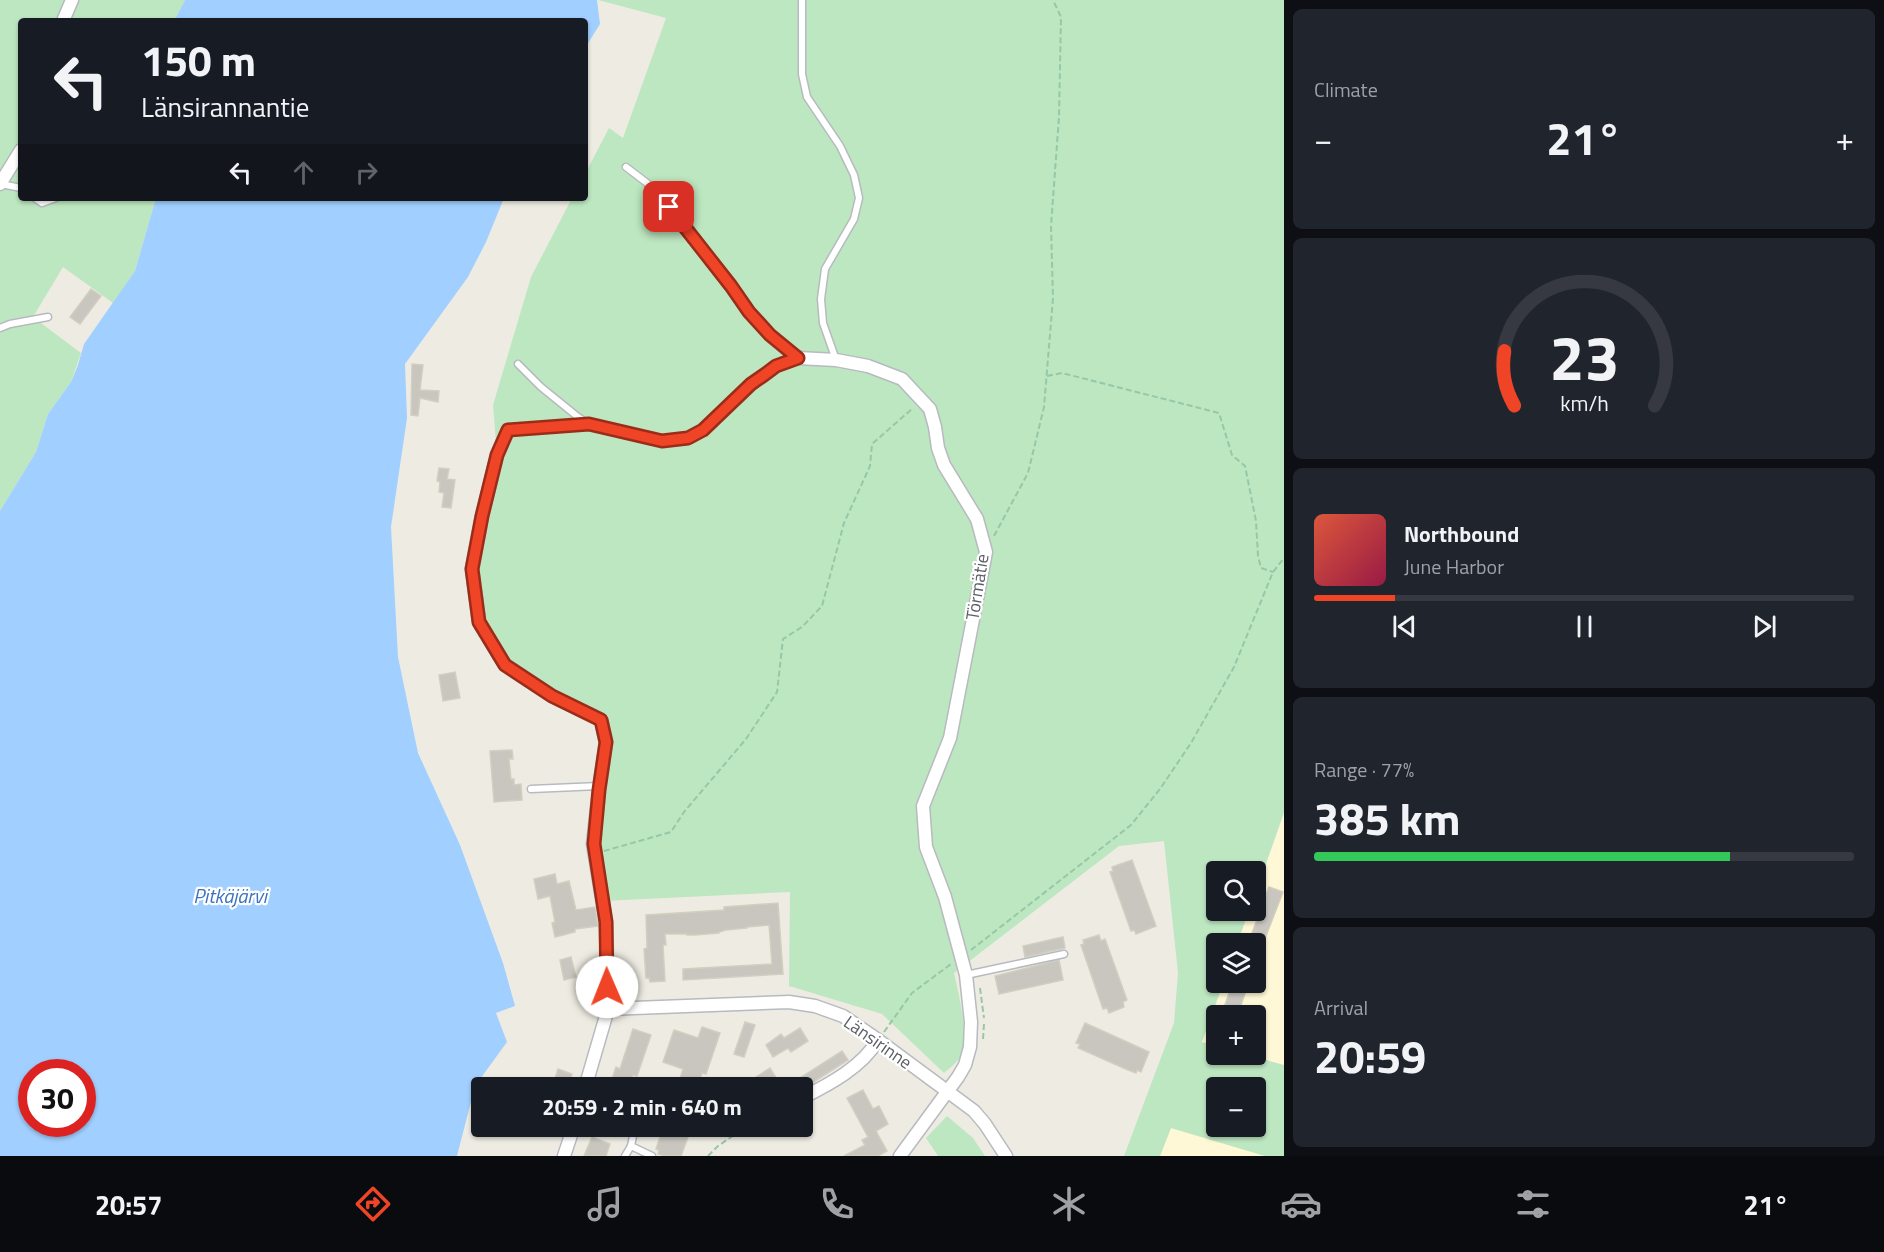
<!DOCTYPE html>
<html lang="en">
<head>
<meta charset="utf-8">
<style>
	:root { --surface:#171b24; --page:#20242c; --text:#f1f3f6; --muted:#9ea1a6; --line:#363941; --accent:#f04426 }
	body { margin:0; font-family:"Titillium Web",sans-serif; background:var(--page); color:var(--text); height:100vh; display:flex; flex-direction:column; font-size:22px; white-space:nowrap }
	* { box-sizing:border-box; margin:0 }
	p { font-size:20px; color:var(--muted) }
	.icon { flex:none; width:33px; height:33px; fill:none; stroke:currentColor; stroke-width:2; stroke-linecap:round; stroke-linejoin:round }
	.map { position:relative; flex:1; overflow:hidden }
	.sheet { display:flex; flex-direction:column; gap:9px; padding:9px; background:#0d0f14; width:600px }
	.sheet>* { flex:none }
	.hud { position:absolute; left:18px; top:18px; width:570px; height:183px; border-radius:6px; box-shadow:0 2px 4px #0004; background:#171b24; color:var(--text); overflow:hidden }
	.fabs { position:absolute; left:1206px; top:861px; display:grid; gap:12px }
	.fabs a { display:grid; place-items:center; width:60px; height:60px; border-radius:6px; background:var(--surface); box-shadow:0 2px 4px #0004; font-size:30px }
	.speed { position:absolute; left:18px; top:1059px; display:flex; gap:12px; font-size:30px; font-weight:700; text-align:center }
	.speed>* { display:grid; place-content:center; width:78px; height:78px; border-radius:50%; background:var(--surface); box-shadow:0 2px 4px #0004; line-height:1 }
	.speed .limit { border:9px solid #d22; background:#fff; color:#111 }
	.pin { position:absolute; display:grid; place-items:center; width:51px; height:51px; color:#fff; margin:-26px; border-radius:12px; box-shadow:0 3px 9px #0006 }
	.me { position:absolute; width:66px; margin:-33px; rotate:359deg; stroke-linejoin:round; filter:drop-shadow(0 0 4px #0008) }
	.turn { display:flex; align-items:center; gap:21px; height:126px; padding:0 24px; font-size:27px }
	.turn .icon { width:78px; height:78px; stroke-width:2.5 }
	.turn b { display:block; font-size:42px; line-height:51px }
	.lanes { display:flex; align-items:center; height:57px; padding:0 24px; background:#0003; justify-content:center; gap:30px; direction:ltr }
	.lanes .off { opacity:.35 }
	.big { font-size:45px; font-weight:700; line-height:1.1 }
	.sheet .widget { flex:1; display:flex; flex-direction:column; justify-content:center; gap:9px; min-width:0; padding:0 21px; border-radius:9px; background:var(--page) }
	.sheet .dial { align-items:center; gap:0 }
	.dial svg { height:156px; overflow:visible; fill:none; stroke:var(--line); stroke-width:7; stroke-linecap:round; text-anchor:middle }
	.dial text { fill:var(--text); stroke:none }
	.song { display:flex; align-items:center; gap:18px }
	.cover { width:72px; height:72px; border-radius:9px; background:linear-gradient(135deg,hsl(10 70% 55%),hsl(340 70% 35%)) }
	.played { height:6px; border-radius:3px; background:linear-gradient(90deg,var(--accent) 15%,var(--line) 15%) }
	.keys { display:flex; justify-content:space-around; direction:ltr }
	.heat { display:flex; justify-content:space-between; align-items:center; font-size:33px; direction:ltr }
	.charge { height:9px; border-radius:4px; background:linear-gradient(90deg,#34c759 77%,var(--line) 0) }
	.trip { position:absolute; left:471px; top:1077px; width:342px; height:60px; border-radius:6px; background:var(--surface); box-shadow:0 2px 4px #0004; font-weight:700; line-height:60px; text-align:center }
	.dock { display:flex; height:96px; justify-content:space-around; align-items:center; background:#090b0e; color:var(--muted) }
	.dock .icon { width:42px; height:42px }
	.dock .selected { color:var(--accent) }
	.dock b { font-size:27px; color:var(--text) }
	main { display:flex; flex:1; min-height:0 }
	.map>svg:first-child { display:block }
	.commercial { fill:#fff8d6 }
	.green { fill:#bde7c0; fill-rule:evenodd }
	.water { fill:#a1cfff; fill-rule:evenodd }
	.building { fill:#c9c6bf; stroke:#d3cec0; stroke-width:1.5 }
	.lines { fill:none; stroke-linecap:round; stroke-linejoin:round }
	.service-casing { stroke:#b7babf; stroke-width:9 }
	.minor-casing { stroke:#b7babf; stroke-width:15 }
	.path { stroke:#96c8a8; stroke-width:2; stroke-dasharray:6 3; stroke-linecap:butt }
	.service { stroke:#fff; stroke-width:6 }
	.minor { stroke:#fff; stroke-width:12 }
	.route-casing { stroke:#9c2c19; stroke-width:15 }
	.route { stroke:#f04426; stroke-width:10 }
	.labels { text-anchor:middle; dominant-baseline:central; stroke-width:4.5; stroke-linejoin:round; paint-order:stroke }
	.street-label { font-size:18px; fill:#5a5e64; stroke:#fff }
	.water-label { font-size:20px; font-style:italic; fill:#3c73bf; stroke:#fff }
</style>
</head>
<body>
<main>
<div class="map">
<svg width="1284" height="1156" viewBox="0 0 1284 1156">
	<rect width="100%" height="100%" fill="#eeece2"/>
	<g class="commercial">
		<polygon points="1284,814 1284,1065 1247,1055 1256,1054 1256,1016 1216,1016 1216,1046 1202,1042 1224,983 1256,982 1256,944 1238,943 1249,911 1256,910 1256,893"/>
		<polygon points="1171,1128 1265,1156 1160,1156"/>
	</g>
	<g class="green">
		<polygon points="0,0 185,0 174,21 21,21 21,198 156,198 135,271 113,303 63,267 33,317 81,353 71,382 48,414 36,452 0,511"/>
		<path d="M598,0H1284V812L1256,892V872H1216V910L1249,911L1237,943L1216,944V982L1223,983L1202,1042L1216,1046V1054L1247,1055L1284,1065V1156H1265L1171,1128L1160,1156H1124L1174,1023L1178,973L1164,841L1119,846L954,973C959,996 969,1033 961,1055C958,1062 950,1068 944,1073L882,1014L789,986L790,892L603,901L595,854L601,721L505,665L479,622L472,569L497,455L493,405L531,277L572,198H585V174L609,128L623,138L666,18ZM1216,1088H1256V1126H1216Z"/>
		<polygon points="947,1116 973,1138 985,1156 938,1156 926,1138"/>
	</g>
	<g class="water">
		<polygon points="185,0 597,0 600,24 585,48 585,21 174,21"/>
		<path d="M156,198H504L486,242L468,277L405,364L407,418L391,527L398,657L418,753L460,845L503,963L515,1006L496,1013L507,1042L475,1086L457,1156H0V511L36,452L48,414L71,382L78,365L84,344L135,271ZM32,1072H82V1124H32Z"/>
	</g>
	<g class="building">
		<polygon points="91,289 101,296 80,324 70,317"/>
		<polygon points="412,364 423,365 420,390 439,391 438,402 420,398 418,416 411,415"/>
		<polygon points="439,468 449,469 447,479 455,480 451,508 442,507 444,493 439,492 440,482 437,481"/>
		<polygon points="455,672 460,698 443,701 439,675"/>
		<polygon points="512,750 513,759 509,759 511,779 514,779 514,785 521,784 522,800 494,802 490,751"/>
		<polygon points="1132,860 1156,926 1136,934 1134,930 1131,931 1110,872 1113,871 1112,867"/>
		<polygon points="555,874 557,884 569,881 576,910 595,907 598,926 575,929 575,932 555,937 552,923 555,922 550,896 538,899 534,879"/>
		<polygon points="1269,887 1283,892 1256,962 1256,944 1248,944"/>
		<polygon points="778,903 783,974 683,980 683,969 772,964 769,925 747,927 747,928 726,930 719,932 719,933 695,935 687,935 687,934 665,934 666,945 663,945 665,981 650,982 649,978 646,978 644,949 647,948 646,915 724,910 724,907"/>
		<polygon points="1099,935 1101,941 1105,939 1127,1000 1123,1002 1124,1007 1109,1013 1107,1008 1103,1009 1081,945 1084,944 1083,940"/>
		<polygon points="1063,937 1065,948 1025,957 1023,946"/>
		<polygon points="571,957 576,977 564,980 560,960"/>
		<polygon points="1059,960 1063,980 999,994 995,976"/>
		<polygon points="1233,982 1249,982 1237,1016 1221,1016"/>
		<polygon points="745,1022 755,1025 744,1057 734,1054"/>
		<polygon points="1085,1023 1149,1052 1141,1072 1137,1070 1136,1073 1128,1070 1078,1048 1080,1044 1076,1043"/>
		<polygon points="702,1027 720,1033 706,1074 702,1073 697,1088 677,1088 683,1069 663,1062 674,1030 698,1038"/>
		<polygon points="800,1028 808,1041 791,1052 788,1048 773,1057 766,1045 781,1034 784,1038"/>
		<polygon points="633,1029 651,1035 637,1076 633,1075 629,1088 609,1088 616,1067 620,1069"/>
		<polygon points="842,1051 848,1060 806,1087 800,1078"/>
		<polygon points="770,1068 780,1084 774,1088 739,1088"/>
		<polygon points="558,1069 572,1074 568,1088 552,1088"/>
		<polygon points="863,1090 873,1109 879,1106 888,1124 876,1131 887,1151 878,1156 844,1156 865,1145 862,1140 868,1137 847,1098"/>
		<polygon points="672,1126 692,1126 681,1156 665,1156 658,1154 659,1150 656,1149 661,1134 665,1135 666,1130 670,1131"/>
		<polygon points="592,1137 610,1144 606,1156 584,1156"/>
	</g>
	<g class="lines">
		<g class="service-casing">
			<g id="service">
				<polyline points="802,0 802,74 807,97 840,146 854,175 859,198 854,219 825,269 821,299 823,323 836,360"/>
				<polyline points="626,167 647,183 679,220 731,286 749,312 770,335 797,358"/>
				<polyline points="1,184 21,188"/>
				<polyline points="35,198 42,203 56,198"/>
				<polyline points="0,328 10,324 48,317"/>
				<polyline points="518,364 541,387 578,417 589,424 662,441 688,438 703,430 751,384 776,366 798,358"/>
				<polyline points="508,430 589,424"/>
				<polyline points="531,789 599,786"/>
				<polyline points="966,975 1064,954"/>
				<polyline points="635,1126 631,1146 652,1156"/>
				<polyline points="625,1156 631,1146"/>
			</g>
		</g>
		<g class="minor-casing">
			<g id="minor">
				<polyline points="63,21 72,0"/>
				<polyline points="0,184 21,150"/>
				<polyline points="798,358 836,360 868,366 902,379 930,409 935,427 938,448 944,465 977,519 986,552 950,738 923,806 926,847 945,897 966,975 971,1022 970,1047 965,1065 958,1077 900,1156"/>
				<polyline points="508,430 497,455 482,516 472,569 479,622 505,665 552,696 601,720 606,743 599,790 593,844 606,922 608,1009 585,1088"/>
				<polyline points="608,1009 789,1002 815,1006 843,1016 878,1040 974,1111 985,1124 1006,1156"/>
				<path d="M802,1098C830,1084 862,1067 878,1040"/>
				<polyline points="744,1129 747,1126"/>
				<polyline points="564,1156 574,1126"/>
			</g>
		</g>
		<g class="path">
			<polyline points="1047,376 1062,373 1219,413 1232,455 1245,466 1256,521 1258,556 1261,568 1273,572"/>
			<polyline points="994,536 1028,473 1044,407 1053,298 1051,226 1059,117 1061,17 1053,0"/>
			<polyline points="604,851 671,832 684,812 746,739 777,692 783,639 802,627 822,606 844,523 870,466 872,444 913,408"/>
			<polyline points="971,950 1131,825 1160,789 1191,743 1234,667 1273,572 1284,558"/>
			<polyline points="980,988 984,1018"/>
			<polyline points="884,1032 912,993 951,964"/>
			<polyline points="983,1039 984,1024"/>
			<polyline points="708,1156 718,1146 734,1135"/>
		</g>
		<use href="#service" class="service"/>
		<use href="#minor" class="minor"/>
	</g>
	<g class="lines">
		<g class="route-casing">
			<polyline id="route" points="607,987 606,922 594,844 599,790 606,742 601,720 552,696 505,665 479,622 472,569 482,516 497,455 508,430 589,424 662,441 688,438 703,430 751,384 764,375 776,366 798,358 770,335 749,312 731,286 669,207"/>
		</g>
		<use href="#route" class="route"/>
	</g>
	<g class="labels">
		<g class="street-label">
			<text transform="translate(977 587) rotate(-81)">Törmätie</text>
			<text transform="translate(878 1042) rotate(35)">Länsirinne</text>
		</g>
		<g class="water-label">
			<text x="230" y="895">Pitkäjärvi</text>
		</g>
	</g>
</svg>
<div class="fabs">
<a><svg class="icon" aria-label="search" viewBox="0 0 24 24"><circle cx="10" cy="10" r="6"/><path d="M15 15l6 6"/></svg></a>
<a><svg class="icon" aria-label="layers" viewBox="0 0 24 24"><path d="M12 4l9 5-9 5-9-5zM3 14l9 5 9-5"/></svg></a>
<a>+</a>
<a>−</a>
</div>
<div class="speed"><div class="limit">30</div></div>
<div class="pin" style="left:669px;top:207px;background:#d93025"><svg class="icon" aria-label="arrive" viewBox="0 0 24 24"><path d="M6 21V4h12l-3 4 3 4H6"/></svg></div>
<svg class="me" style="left:607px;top:987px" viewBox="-20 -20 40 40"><circle r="19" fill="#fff"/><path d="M0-13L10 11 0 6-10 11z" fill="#f04426"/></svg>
<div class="trip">20:59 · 2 min · 640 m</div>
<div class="hud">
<div class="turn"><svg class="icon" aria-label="left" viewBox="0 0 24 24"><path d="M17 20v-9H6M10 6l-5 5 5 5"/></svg><div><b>150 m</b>Länsirannantie</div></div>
<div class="lanes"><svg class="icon" aria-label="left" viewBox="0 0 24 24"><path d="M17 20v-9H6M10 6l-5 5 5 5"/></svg><svg class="icon off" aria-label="ahead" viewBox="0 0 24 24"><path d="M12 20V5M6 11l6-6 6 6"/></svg><svg class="icon off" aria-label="right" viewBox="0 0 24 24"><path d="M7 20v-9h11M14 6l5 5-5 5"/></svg></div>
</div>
</div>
<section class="sheet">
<div class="widget"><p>Climate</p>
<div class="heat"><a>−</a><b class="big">21°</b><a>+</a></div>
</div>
<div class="widget dial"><svg viewBox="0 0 100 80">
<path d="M14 69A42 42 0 1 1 86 69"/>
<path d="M14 69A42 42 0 0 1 9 41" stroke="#f04426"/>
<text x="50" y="56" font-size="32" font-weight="700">23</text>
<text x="50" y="72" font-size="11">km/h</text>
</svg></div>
<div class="widget">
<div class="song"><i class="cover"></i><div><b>Northbound</b><p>June Harbor</p></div></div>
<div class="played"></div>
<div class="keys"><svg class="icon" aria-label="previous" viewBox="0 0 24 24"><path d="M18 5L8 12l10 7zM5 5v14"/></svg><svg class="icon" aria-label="pause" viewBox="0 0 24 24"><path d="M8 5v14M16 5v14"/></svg><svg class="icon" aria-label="next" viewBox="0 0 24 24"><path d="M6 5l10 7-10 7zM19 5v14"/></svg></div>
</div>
<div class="widget"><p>Range · 77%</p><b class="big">385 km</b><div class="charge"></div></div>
<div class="widget"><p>Arrival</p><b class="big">20:59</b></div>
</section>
</main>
<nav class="dock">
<b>20:57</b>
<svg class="icon selected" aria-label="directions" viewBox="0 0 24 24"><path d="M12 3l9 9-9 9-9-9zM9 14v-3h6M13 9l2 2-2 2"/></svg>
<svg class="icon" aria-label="music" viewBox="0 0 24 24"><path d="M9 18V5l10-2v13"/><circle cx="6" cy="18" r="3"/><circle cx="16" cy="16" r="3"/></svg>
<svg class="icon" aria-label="phone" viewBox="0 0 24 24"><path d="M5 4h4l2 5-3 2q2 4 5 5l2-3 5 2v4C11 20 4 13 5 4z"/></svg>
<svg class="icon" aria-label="climate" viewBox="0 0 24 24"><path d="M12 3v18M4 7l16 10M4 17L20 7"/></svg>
<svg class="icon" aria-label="car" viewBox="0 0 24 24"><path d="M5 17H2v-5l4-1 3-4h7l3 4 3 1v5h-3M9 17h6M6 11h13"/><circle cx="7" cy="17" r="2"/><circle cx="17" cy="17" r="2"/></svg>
<svg class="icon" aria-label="filters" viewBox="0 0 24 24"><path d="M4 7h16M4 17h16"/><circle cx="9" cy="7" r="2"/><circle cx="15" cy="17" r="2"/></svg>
<b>21°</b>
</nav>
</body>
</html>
